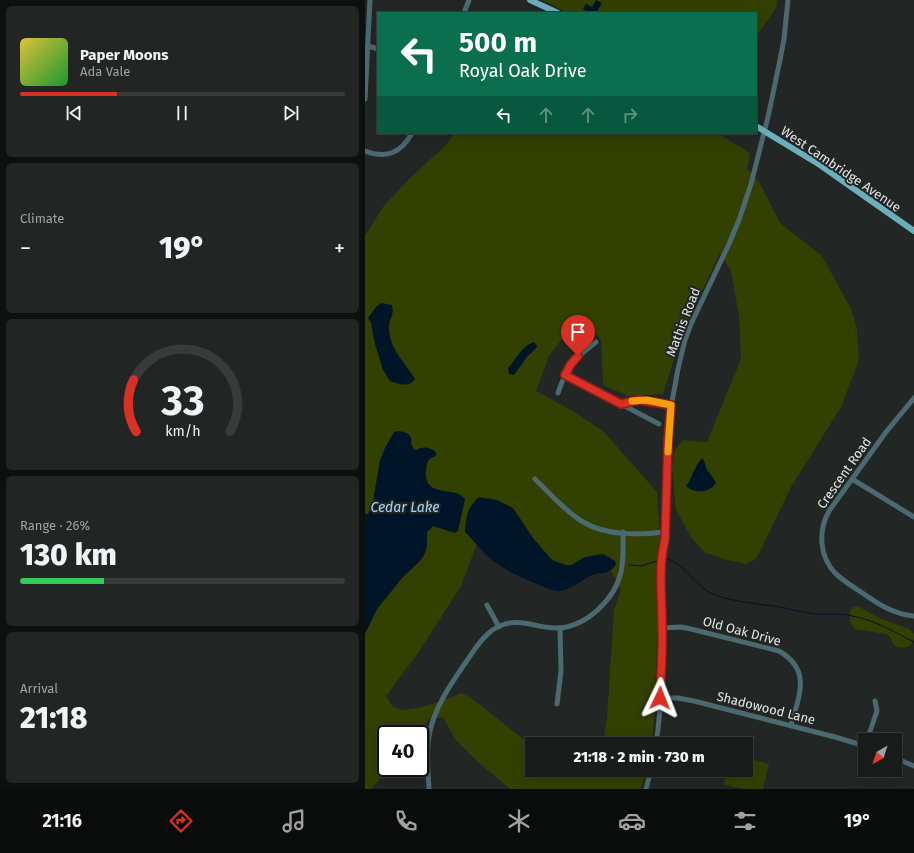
<!DOCTYPE html>
<html lang="en">
<head>
<meta charset="utf-8">
<style>
	:root { --surface:#1a1c1c; --page:#232525; --text:#f1f3f6; --muted:#9fa1a3; --line:#383a3b; --accent:#d93025 }
	body { margin:0; font-family:"Fira Sans",sans-serif; background:var(--page); color:var(--text); height:100vh; display:flex; flex-direction:column; font-size:15px; white-space:nowrap }
	* { box-sizing:border-box; margin:0 }
	p { font-size:13px; color:var(--muted) }
	.icon { flex:none; width:22px; height:22px; fill:none; stroke:currentColor; stroke-width:2; stroke-linecap:round; stroke-linejoin:round }
	.map { position:relative; flex:1; overflow:hidden }
	.sheet { display:flex; flex-direction:column; gap:6px; padding:6px; background:#0e0f0f; width:365px }
	.sheet>* { flex:none }
	.top-card { position:absolute; left:12px; top:12px; width:380px; height:122px; border-radius:0px; box-shadow:0 4px 16px #0002,0 0 0 1px var(--line); background:#0b6e4f; color:#fff; overflow:hidden }
	.needle { width:26px; rotate:219deg }
	.buttons { position:absolute; left:493px; top:733px; display:grid; gap:8px }
	.buttons a { display:grid; place-items:center; width:44px; height:44px; border-radius:0px; background:var(--surface); box-shadow:0 4px 16px #0002,0 0 0 1px var(--line); font-size:20px }
	.speed { position:absolute; left:12px; top:725px; display:flex; gap:8px; font-size:20px; font-weight:700; text-align:center }
	.speed>* { display:grid; place-content:center; width:52px; height:52px; border-radius:50%; background:var(--surface); box-shadow:0 4px 16px #0002,0 0 0 1px var(--line); line-height:1 }
	.speed .limit { border:2px solid #111; border-radius:6px; background:#fff; color:#111 }
	.pin { position:absolute; display:grid; place-items:center; width:34px; height:34px; color:#fff; margin:-41px -17px; border-radius:50% 50% 50% 0; rotate:-45deg; box-shadow:0 0 4px #0007 }
	.pin .icon { rotate:45deg }
	.me { position:absolute; width:44px; margin:-22px; rotate:2deg; stroke-linejoin:round; filter:drop-shadow(0 0 3px #0008) }
	.turn { display:flex; align-items:center; gap:14px; height:84px; padding:0 16px; font-size:18px }
	.turn .icon { width:52px; height:52px; stroke-width:2.5 }
	.turn b { display:block; font-size:28px; line-height:34px }
	.lanes { display:flex; align-items:center; height:38px; padding:0 16px; background:#0003; justify-content:center; gap:20px; direction:ltr }
	.lanes .off { opacity:.35 }
	.big { font-size:30px; font-weight:800; line-height:1.1 }
	.sheet .card { flex:1; display:flex; flex-direction:column; justify-content:center; gap:6px; min-width:0; padding:0 14px; border-radius:6px; background:var(--page) }
	.sheet .dial { align-items:center; gap:0 }
	.dial svg { height:104px; overflow:visible; fill:none; stroke:var(--line); stroke-width:7; stroke-linecap:round; text-anchor:middle }
	.dial text { fill:var(--text); stroke:none }
	.song { display:flex; align-items:center; gap:12px }
	.cover { width:48px; height:48px; border-radius:6px; background:linear-gradient(135deg,hsl(50 70% 55%),hsl(130 70% 35%)) }
	.played { height:4px; border-radius:2px; background:linear-gradient(90deg,var(--accent) 30%,var(--line) 30%) }
	.keys { display:flex; justify-content:space-around; direction:ltr }
	.heat { display:flex; justify-content:space-between; align-items:center; font-size:22px; direction:ltr }
	.charge { height:6px; border-radius:3px; background:linear-gradient(90deg,#34c759 26%,var(--line) 0) }
	.trip { position:absolute; left:160px; top:737px; width:228px; height:40px; border-radius:0px; background:var(--surface); box-shadow:0 4px 16px #0002,0 0 0 1px var(--line); font-weight:800; line-height:40px; text-align:center }
	.tab-bar { display:flex; height:64px; justify-content:space-around; align-items:center; background:#0a0b0b; color:var(--muted) }
	.tab-bar .icon { width:28px; height:28px }
	.tab-bar .current { color:var(--accent) }
	.tab-bar b { font-size:18px; color:var(--text) }
	main { display:flex; flex:1; min-height:0 }
	.map>svg:first-child { display:block }
	.green { fill:#324001 }
	.water { fill:#001527 }
	.lines { fill:none; stroke-linecap:round; stroke-linejoin:round }
	.stream { stroke:#001527; stroke-width:1 }
	.minor { stroke:#4a6970; stroke-width:5 }
	.major { stroke:#6baebc; stroke-width:6 }
	.route-casing { stroke:#8d1f18; stroke-width:10 }
	.route { stroke:#d93025; stroke-width:7 }
	.slow { stroke:#f59e0b; stroke-width:7 }
	.labels { text-anchor:middle; dominant-baseline:central; stroke-width:4; stroke-linejoin:round; paint-order:stroke }
	.street-label { font-size:13px; fill:#e3e6e5; stroke:#222625 }
	.water-label { font-size:14px; font-style:italic; fill:#a8d4f8; stroke:#222625 }
</style>
</head>
<body>
<main>
<section class="sheet">
<div class="card">
<div class="song"><i class="cover"></i><div><b>Paper Moons</b><p>Ada Vale</p></div></div>
<div class="played"></div>
<div class="keys"><svg class="icon" aria-label="previous" viewBox="0 0 24 24"><path d="M18 5L8 12l10 7zM5 5v14"/></svg><svg class="icon" aria-label="pause" viewBox="0 0 24 24"><path d="M8 5v14M16 5v14"/></svg><svg class="icon" aria-label="next" viewBox="0 0 24 24"><path d="M6 5l10 7-10 7zM19 5v14"/></svg></div>
</div>
<div class="card"><p>Climate</p>
<div class="heat"><a>−</a><b class="big">19°</b><a>+</a></div>
</div>
<div class="card dial"><svg viewBox="0 0 100 80">
<path d="M14 69A42 42 0 1 1 86 69"/>
<path d="M14 69A42 42 0 0 1 12 29" stroke="#d93025"/>
<text x="50" y="56" font-size="32" font-weight="700">33</text>
<text x="50" y="72" font-size="11">km/h</text>
</svg></div>
<div class="card"><p>Range · 26%</p><b class="big">130 km</b><div class="charge"></div></div>
<div class="card"><p>Arrival</p><b class="big">21:18</b></div>
</section>
<div class="map">
<svg width="549" height="789" viewBox="0 0 549 789">
	<rect width="100%" height="100%" fill="#222625"/>
	<g class="green">
		<polygon points="177,0 412,0 411,8 391,37 391,13 203,13"/>
		<path d="M89,133H352L385,153L382,169L393,180L415,223L457,256L486,309L492,329L494,360L476,407L426,487L392,558L381,564L358,559L339,552L326,537L311,510L307,470L309,451L318,440L342,442L376,359L374,316L366,271L355,253L316,337L298,394L263,396L238,385L236,341L224,321L197,339L184,356L171,391L208,411L238,431L292,492L295,538L290,704L287,744H238L242,717L249,610L256,590L246,571C240,574 232,573 225,576C216,580 207,589 196,591C184,593 136,568 127,560C121,555 117,549 112,544L96,586L53,653L21,696C24,700 26,706 30,708C43,715 82,699 96,693L105,697L167,746V770H212L220,774L232,770H281L276,789H145L113,762L90,739L78,717L64,719L55,734H21V768H25L6,789H0V236L18,207L44,179L81,145Z"/>
		<path d="M493,606L514,618L544,629L549,634C549,640 548,643 543,647C524,650 531,640 521,634L490,629C484,623 483,615 487,607Z"/>
		<polygon points="381,758 404,764 398,789 380,789 359,785 362,770 381,770"/>
	</g>
	<g class="water">
		<polygon points="231,0 237,3 231,13 224,13 218,9 221,4 227,7"/>
		<path d="M16,303L27,305C30,317 23,319 24,329C24,348 41,364 50,379C45,388 33,384 25,381L18,370L10,344L6,323L3,318L11,307Z"/>
		<path d="M169,342L172,346V347L162,357L149,375L144,374L143,368C152,359 156,346 169,342Z"/>
		<path d="M34,431L42,433L46,437C47,443 45,447 51,450C58,446 65,447 71,452V456C66,458 63,459 62,464C54,501 89,484 100,499L93,531L90,533L68,526L62,532V546L60,553L56,560L38,577L12,609L0,634V514H3L7,507L15,460L20,448L29,432Z"/>
		<path d="M338,458L342,470L349,479L351,483C345,493 328,494 321,486C327,479 330,463 338,458Z"/>
		<path d="M114,497L132,500L148,508L168,538L187,560L201,565H206L220,557L238,554L250,561L251,564C243,577 236,571 225,576C216,581 204,591 195,591C188,592 180,587 174,585C158,579 142,571 128,561C119,554 109,541 100,532C101,516 102,508 114,497Z"/>
	</g>
	<g class="lines">
		<g class="stream">
			<path d="M299,558C320,562 329,587 350,595C367,601 391,604 409,606C424,608 437,613 451,614C461,615 471,613 482,615C508,619 526,630 549,642"/>
			<polyline points="265,565 277,566 294,560"/>
		</g>
		<g class="minor">
			<polyline points="99,13 104,0"/>
			<polyline points="3,46 13,49"/>
			<polyline points="0,99 5,0"/>
			<path d="M0,151C22,159 36,153 47,133"/>
			<polyline points="200,375 256,404 274,400 306,405"/>
			<path d="M193,393C202,366 209,359 231,342"/>
			<path d="M549,398L521,432L464,511C453,531 454,557 471,574C479,581 488,587 496,592C513,604 528,614 549,616"/>
			<polyline points="256,404 294,424"/>
			<path d="M170,479C184,493 201,512 218,522C242,536 273,535 300,532"/>
			<polyline points="487,479 549,517"/>
			<polyline points="122,605 134,627"/>
			<path d="M297,628L316,627L326,629L414,651C447,670 434,696 426,725"/>
			<polyline points="295,698 313,698 329,701 470,737 500,746"/>
			<polyline points="192,704 196,671 195,628"/>
			<polyline points="502,740 512,711 510,701"/>
			<path d="M291,744C301,680 294,614 297,550L300,540L304,418L313,369L320,340L326,324L364,244L374,220L386,184L403,117L415,60L419,39L423,0"/>
			<polyline points="530,758 549,766"/>
			<path d="M64,789C63,770 61,750 65,731C71,705 86,684 101,662C108,652 114,641 124,633C128,629 134,626 140,624C158,619 176,629 194,628C222,626 250,599 256,572C259,559 258,545 258,532"/>
			<polyline points="281,789 286,770"/>
		</g>
		<g class="major">
			<polyline points="165,0 193,13"/>
			<polyline points="391,126 455,165 549,231"/>
		</g>
	</g>
	<g class="lines">
		<g class="route-casing">
			<path id="route" d="M213,356L206,364L200,375L256,404L274,400L306,405L303,440L300,540C293,567 297,596 297,624C298,648 296,673 295,698"/>
		</g>
		<use href="#route" class="route"/>
		<polyline class="slow" points="267,401 282,400 306,405 303,452"/>
	</g>
	<g class="labels">
		<g class="street-label">
			<text transform="translate(476 169) rotate(34)">West Cambridge Avenue</text>
			<text transform="translate(318 322) rotate(-69)">Mathis Road</text>
			<text transform="translate(479 473) rotate(-55)">Crescent Road</text>
			<text transform="translate(377 631) rotate(15)">Old Oak Drive</text>
			<text transform="translate(401 708) rotate(14)">Shadowood Lane</text>
		</g>
		<g class="water-label">
			<text x="40" y="507">Cedar Lake</text>
		</g>
	</g>
</svg>
<div class="buttons">
<a><svg class="needle" viewBox="-14 -14 28 28"><path d="M0-13l5 13h-10z" fill="#e53935"/><path d="M0 13l5-13h-10z" fill="#9fa1a3"/></svg></a>
</div>
<div class="speed"><div class="limit">40</div></div>
<div class="pin" style="left:213px;top:356px;background:#d93025"><svg class="icon" aria-label="arrive" viewBox="0 0 24 24"><path d="M6 21V4h12l-3 4 3 4H6"/></svg></div>
<svg class="me" style="left:295px;top:698px" viewBox="-20 -20 40 40"><path d="M0-17L14 15 0 8-14 15z" fill="#d93025" stroke="#fff" stroke-width="4"/></svg>
<div class="trip">21:18 · 2 min · 730 m</div>
<div class="top-card">
<div class="turn"><svg class="icon" aria-label="left" viewBox="0 0 24 24"><path d="M17 20v-9H6M10 6l-5 5 5 5"/></svg><div><b>500 m</b>Royal Oak Drive</div></div>
<div class="lanes"><svg class="icon" aria-label="left" viewBox="0 0 24 24"><path d="M17 20v-9H6M10 6l-5 5 5 5"/></svg><svg class="icon off" aria-label="ahead" viewBox="0 0 24 24"><path d="M12 20V5M6 11l6-6 6 6"/></svg><svg class="icon off" aria-label="ahead" viewBox="0 0 24 24"><path d="M12 20V5M6 11l6-6 6 6"/></svg><svg class="icon off" aria-label="right" viewBox="0 0 24 24"><path d="M7 20v-9h11M14 6l5 5-5 5"/></svg></div>
</div>
</div>
</main>
<nav class="tab-bar">
<b>21:16</b>
<svg class="icon current" aria-label="directions" viewBox="0 0 24 24"><path d="M12 3l9 9-9 9-9-9zM9 14v-3h6M13 9l2 2-2 2"/></svg>
<svg class="icon" aria-label="music" viewBox="0 0 24 24"><path d="M9 18V5l10-2v13"/><circle cx="6" cy="18" r="3"/><circle cx="16" cy="16" r="3"/></svg>
<svg class="icon" aria-label="phone" viewBox="0 0 24 24"><path d="M5 4h4l2 5-3 2q2 4 5 5l2-3 5 2v4C11 20 4 13 5 4z"/></svg>
<svg class="icon" aria-label="climate" viewBox="0 0 24 24"><path d="M12 3v18M4 7l16 10M4 17L20 7"/></svg>
<svg class="icon" aria-label="car" viewBox="0 0 24 24"><path d="M5 17H2v-5l4-1 3-4h7l3 4 3 1v5h-3M9 17h6M6 11h13"/><circle cx="7" cy="17" r="2"/><circle cx="17" cy="17" r="2"/></svg>
<svg class="icon" aria-label="filters" viewBox="0 0 24 24"><path d="M4 7h16M4 17h16"/><circle cx="9" cy="7" r="2"/><circle cx="15" cy="17" r="2"/></svg>
<b>19°</b>
</nav>
</body>
</html>
